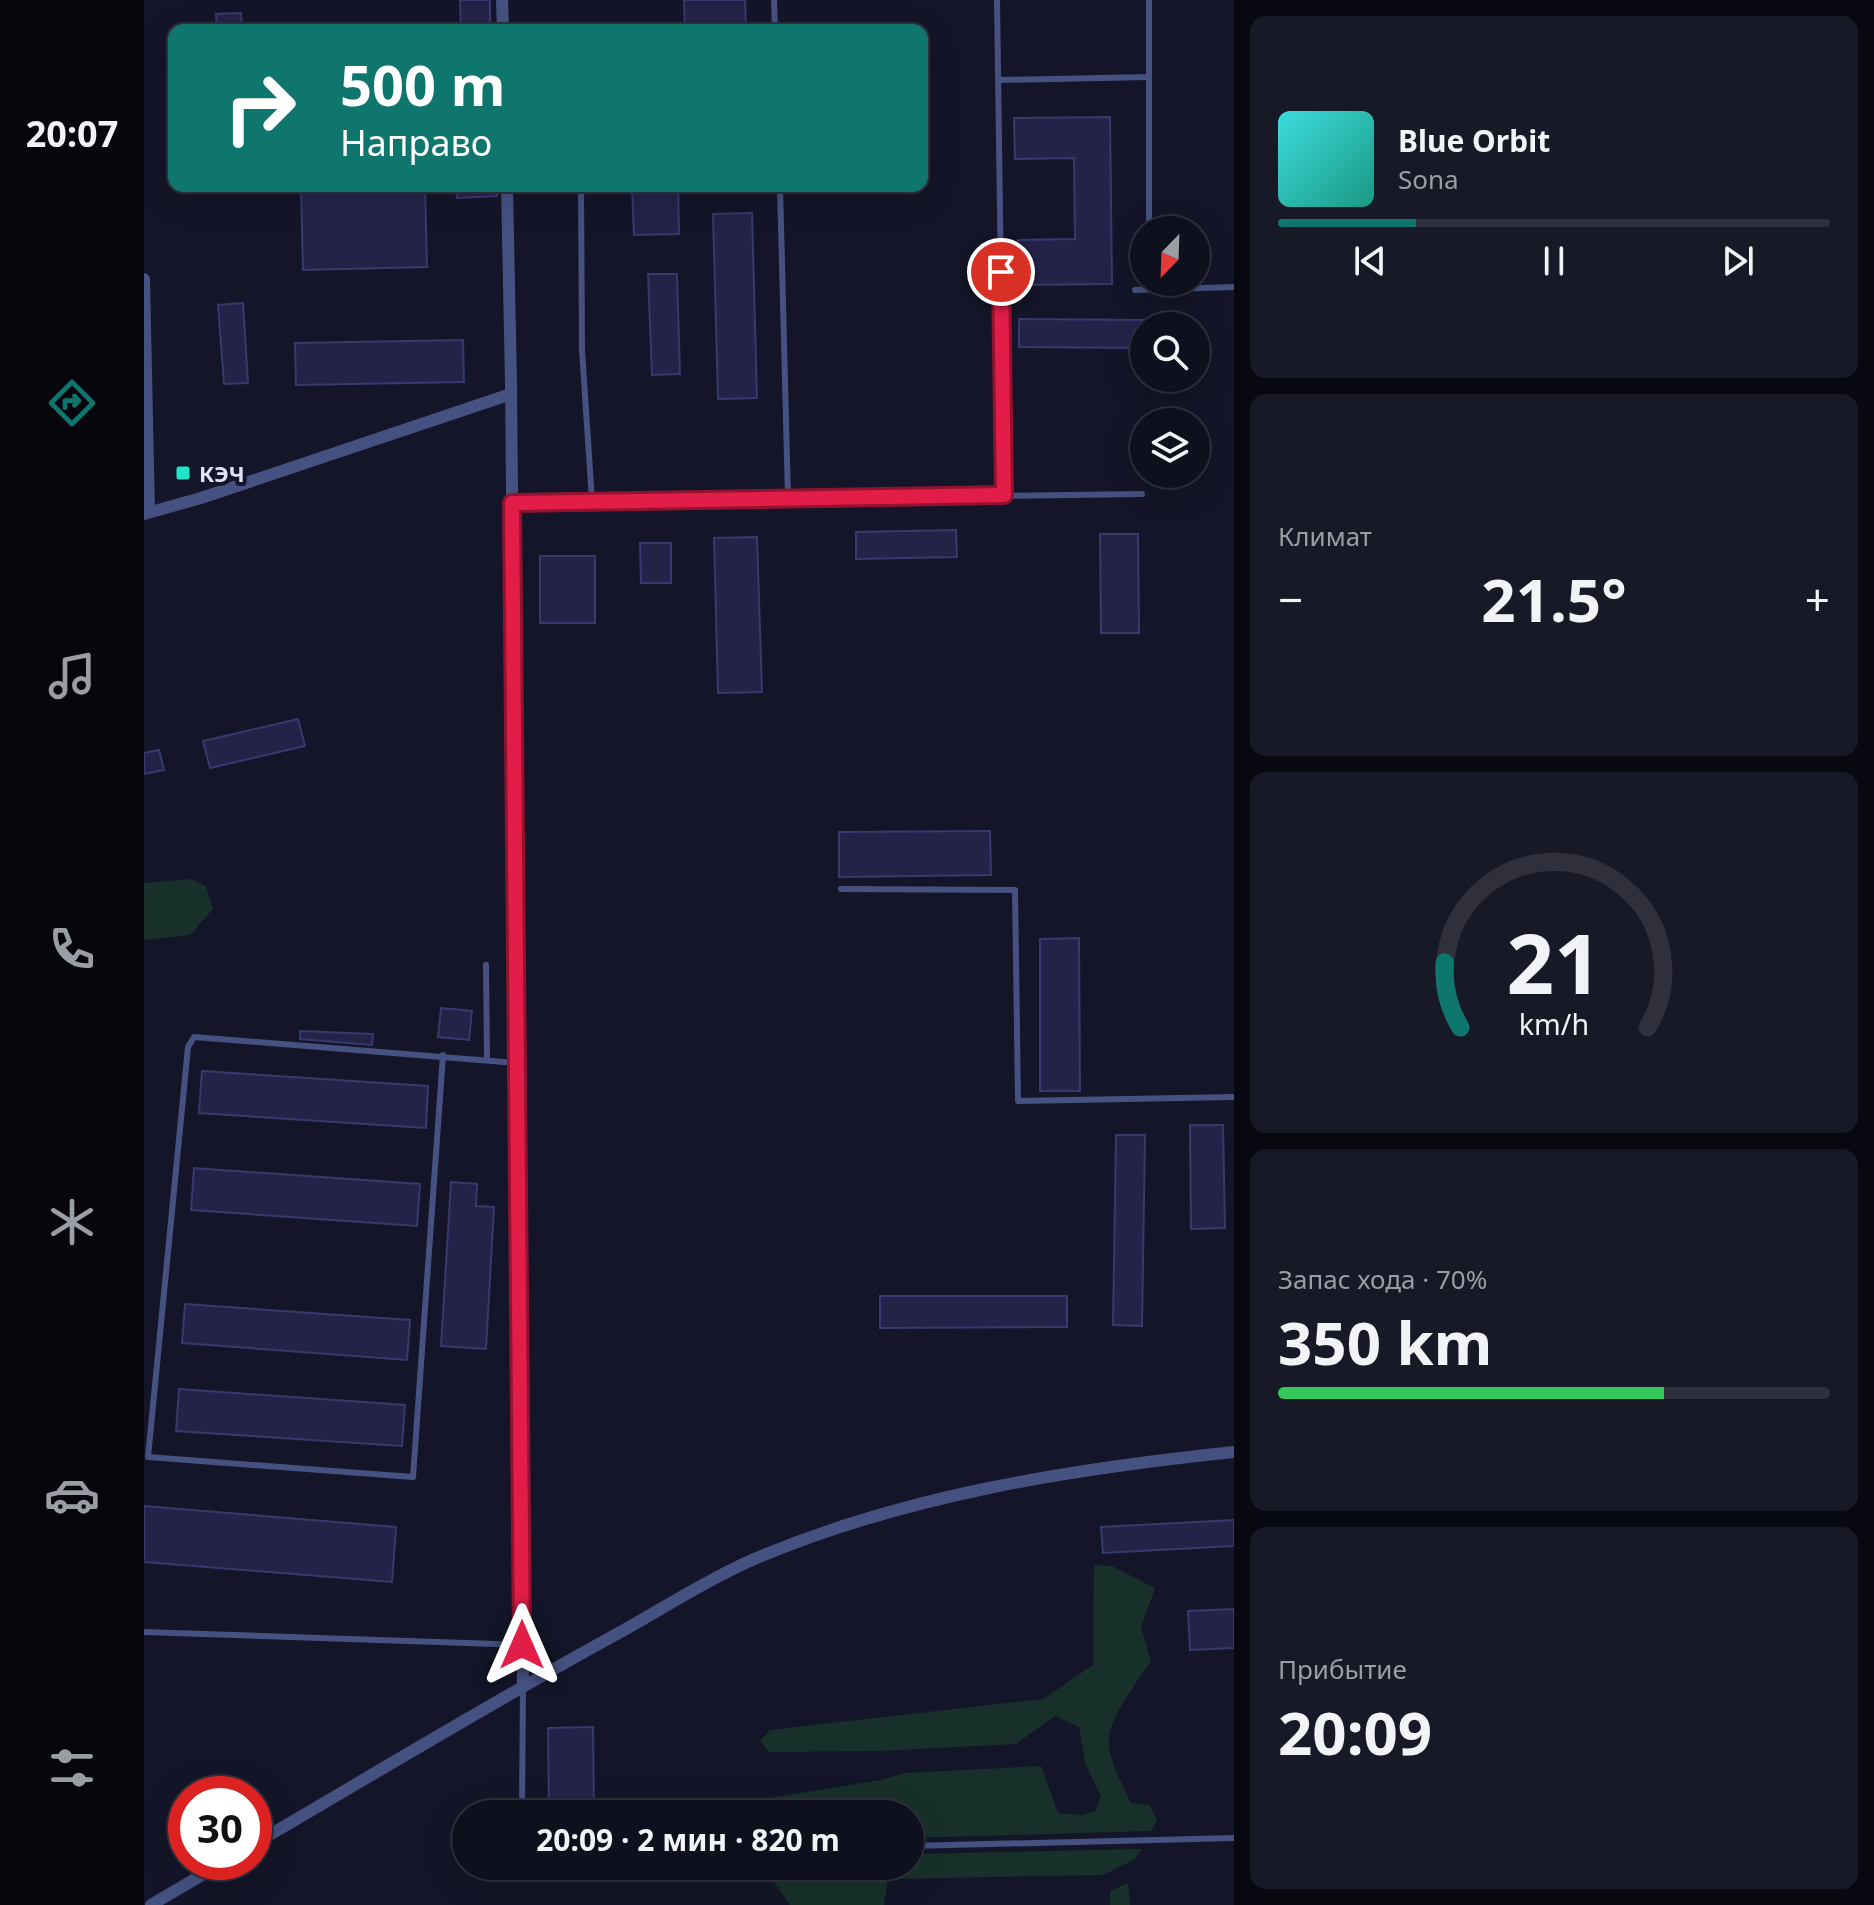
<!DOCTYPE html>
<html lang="ru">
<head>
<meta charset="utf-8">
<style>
	:root { --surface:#0f101e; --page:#181927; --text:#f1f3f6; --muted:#9b9da4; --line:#2f303c; --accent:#0f766e }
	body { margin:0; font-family:"Noto Sans",sans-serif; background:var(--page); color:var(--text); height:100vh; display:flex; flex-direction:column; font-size:30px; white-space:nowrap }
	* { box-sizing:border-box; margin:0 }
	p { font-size:26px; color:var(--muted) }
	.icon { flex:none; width:44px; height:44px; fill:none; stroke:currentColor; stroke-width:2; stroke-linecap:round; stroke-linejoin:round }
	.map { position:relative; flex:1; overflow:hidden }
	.side { display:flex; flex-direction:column; gap:16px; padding:16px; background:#080910; width:640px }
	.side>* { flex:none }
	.guide { position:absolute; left:24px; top:24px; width:760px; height:168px; border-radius:16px; box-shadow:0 8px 32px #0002,0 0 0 2px var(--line); background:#0f766e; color:#fff; overflow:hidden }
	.needle { width:52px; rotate:203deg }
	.tools { position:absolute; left:986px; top:216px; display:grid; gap:16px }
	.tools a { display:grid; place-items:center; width:80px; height:80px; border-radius:50%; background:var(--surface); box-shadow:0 8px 32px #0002,0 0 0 2px var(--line); font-size:40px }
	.speed { position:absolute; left:24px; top:1776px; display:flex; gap:16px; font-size:40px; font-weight:700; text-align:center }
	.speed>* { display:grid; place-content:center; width:104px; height:104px; border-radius:50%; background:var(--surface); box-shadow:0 8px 32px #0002,0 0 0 2px var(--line); line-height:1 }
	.speed .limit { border:12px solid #d22; background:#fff; color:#111 }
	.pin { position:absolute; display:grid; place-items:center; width:68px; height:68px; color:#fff; margin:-34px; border:4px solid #fff; border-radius:50%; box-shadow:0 2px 8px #0007 }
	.me { position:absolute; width:88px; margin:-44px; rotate:0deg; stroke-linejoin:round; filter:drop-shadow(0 0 6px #0008) }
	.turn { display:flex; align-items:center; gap:28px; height:168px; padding:0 40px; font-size:36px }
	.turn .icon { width:104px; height:104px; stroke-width:2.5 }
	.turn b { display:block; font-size:56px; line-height:68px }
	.big { font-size:60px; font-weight:700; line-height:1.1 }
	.side .card { flex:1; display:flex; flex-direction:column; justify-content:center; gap:12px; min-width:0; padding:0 28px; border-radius:16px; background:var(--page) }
	.side .dial { align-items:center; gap:0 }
	.dial svg { height:208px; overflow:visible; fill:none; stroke:var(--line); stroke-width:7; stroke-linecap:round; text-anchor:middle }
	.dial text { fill:var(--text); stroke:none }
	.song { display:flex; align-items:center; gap:24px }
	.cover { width:96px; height:96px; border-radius:12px; background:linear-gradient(135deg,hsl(180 70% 55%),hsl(170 70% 35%)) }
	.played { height:8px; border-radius:4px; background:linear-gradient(90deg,var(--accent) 25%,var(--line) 25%) }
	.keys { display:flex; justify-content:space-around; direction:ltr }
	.heat { display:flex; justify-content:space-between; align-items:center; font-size:44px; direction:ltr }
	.charge { height:12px; border-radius:6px; background:linear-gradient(90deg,#34c759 70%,var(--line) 0) }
	.trip { position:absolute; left:308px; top:1800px; width:472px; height:80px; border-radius:40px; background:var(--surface); box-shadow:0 8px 32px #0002,0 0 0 2px var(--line); font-weight:700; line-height:80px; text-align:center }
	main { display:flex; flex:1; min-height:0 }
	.dock { display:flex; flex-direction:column; width:144px; justify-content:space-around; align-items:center; background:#06060c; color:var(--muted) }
	.dock .icon { width:56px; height:56px }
	.dock .current { color:var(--accent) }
	.dock b { font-size:36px; color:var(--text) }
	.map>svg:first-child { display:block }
	.green { fill:#17312a }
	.building { fill:#222347; stroke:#373970; stroke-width:2 }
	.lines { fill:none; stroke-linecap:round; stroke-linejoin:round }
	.service { stroke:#455181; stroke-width:6 }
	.minor { stroke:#455181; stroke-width:12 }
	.route-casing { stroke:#92132f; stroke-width:20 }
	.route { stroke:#e11d48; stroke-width:14 }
	.poi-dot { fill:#22e4ca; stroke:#141528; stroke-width:3 }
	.labels { text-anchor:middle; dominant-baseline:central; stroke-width:8; stroke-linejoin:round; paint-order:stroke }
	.poi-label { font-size:22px; font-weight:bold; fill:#dfe2fb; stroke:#141528; text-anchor:start }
</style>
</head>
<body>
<main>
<nav class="dock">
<b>20:07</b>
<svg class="icon current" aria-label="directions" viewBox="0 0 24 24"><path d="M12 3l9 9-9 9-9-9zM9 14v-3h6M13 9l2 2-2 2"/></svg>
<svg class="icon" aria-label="music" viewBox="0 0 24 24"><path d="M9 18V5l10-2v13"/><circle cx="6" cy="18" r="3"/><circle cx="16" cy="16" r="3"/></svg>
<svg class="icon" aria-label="phone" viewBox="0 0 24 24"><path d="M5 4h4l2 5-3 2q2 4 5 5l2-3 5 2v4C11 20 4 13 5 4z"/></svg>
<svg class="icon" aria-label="climate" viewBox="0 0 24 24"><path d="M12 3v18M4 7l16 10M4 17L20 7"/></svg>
<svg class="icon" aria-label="car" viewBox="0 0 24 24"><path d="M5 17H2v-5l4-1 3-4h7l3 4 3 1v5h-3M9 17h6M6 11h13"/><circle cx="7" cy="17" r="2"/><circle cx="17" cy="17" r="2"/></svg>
<svg class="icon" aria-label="filters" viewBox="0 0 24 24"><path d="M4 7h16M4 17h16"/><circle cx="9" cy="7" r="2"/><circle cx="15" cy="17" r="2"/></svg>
</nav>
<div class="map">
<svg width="1090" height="1905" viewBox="0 0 1090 1905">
	<rect width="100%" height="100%" fill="#141528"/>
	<g class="green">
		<polygon points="47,879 62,886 69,909 46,935 0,940 0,883"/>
		<path d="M950,1565L968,1566L1011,1588L997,1627L1007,1661C995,1679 966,1717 965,1738C963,1757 979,1786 987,1803L1006,1805L1013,1821L1007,1831L766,1838V1814H623L625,1798L737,1780L761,1773L897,1766L914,1813L938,1815L951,1811L957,1796L941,1763L935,1727L911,1716L872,1744L735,1751L625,1752L616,1741L626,1730L899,1699L949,1665Z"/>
		<polygon points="998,1849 991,1859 959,1875 744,1879 740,1905 646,1905 627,1878 626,1866 766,1866 766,1854"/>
		<polygon points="984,1883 986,1905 966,1905 966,1891"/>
	</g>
	<g class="building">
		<polygon points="316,0 346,0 346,30 317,30"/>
		<polygon points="540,0 601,0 602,30 541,30"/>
		<polygon points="97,13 98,30 73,30 72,14"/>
		<polygon points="966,117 968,284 874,285 874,240 931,239 930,158 871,159 870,118"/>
		<polygon points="281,186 283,267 159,270 157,187"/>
		<polygon points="312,186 353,186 353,196 313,198"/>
		<polygon points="488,186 534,186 535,234 490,235"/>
		<polygon points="608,213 613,398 574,399 569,214"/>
		<polygon points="504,274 533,274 536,374 508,375"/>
		<polygon points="99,303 104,383 80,384 74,305"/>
		<polygon points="875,319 1000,320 1000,348 875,347"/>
		<polygon points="319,340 320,382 152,385 151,343"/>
		<polygon points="812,530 813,557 712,559 712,532"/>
		<polygon points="956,534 994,534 995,633 957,633"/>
		<polygon points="613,537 618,692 574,693 570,538"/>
		<polygon points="496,543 527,543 527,583 497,583"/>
		<rect x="396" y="556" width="55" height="67"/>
		<polygon points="154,719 161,746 66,768 59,741"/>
		<polygon points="15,750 20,770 0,774 0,753"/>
		<polygon points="846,831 847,875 695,877 695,832"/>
		<polygon points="935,938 936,1091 896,1091 896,939"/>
		<polygon points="297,1008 328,1011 325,1040 294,1037"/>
		<polygon points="156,1031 229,1034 228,1045 156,1039"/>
		<polygon points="58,1071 284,1086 282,1128 55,1113"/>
		<polygon points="1046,1125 1079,1125 1081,1228 1047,1229"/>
		<polygon points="972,1135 1001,1135 998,1326 969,1325"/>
		<polygon points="50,1168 276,1184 273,1226 47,1210"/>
		<polygon points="307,1182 333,1184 332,1206 350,1207 342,1349 297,1346"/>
		<polygon points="736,1296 923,1296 923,1327 736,1328"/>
		<polygon points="41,1304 266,1320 263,1360 38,1343"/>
		<polygon points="35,1389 261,1405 258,1446 32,1431"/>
		<polygon points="0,1506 252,1527 248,1582 0,1562"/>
		<polygon points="1090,1520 1090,1546 959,1553 957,1527"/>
		<polygon points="1090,1609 1090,1648 1046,1650 1044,1611"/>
		<polygon points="449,1727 450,1814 405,1814 404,1728"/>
	</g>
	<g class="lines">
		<g class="service">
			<polyline points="630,0 631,30"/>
			<polyline points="853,0 860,495"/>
			<polyline points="1005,0 1005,230"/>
			<polyline points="855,80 1005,77"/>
			<polyline points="437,186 438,350 448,501"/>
			<polyline points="636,186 644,498"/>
			<polyline points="991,290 1090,287"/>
			<polyline points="369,503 998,494"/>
			<polyline points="697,889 871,890 874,1101 1090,1097"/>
			<polyline points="342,965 343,1059"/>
			<polyline points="299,1055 269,1477 4,1457 44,1047 50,1037 373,1063"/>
			<polyline points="0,1632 378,1645"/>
			<polyline points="378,1814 379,1686"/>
			<polyline points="766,1846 1090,1838"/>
		</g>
		<g class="minor">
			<polyline points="358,0 359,30"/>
			<polyline points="363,186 367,383 379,1685"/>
			<polyline points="0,279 5,512"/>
			<polyline points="0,514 57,498 367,394"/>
			<path d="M110,1844C230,1774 349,1702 471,1635C515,1611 562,1580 608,1560C760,1495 927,1469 1090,1452"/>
			<polyline points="7,1905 80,1862"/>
		</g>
	</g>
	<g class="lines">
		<g class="route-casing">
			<polyline id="route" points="378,1645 368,503 860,495 857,272"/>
		</g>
		<use href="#route" class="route"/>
	</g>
	<rect class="poi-dot" x="31" y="465" width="16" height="16" rx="4"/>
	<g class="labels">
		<g class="poi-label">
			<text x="55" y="473">КЭЧ</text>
		</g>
	</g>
</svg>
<div class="tools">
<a><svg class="needle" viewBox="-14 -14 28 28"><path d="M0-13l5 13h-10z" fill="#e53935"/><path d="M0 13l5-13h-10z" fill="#9b9da4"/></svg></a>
<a><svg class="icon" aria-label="search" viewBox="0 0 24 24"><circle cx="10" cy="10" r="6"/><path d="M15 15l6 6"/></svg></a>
<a><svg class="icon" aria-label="layers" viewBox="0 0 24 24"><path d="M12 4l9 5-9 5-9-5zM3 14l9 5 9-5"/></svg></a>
</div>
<div class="speed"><div class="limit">30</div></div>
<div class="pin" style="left:857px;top:272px;background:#d93025"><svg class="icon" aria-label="arrive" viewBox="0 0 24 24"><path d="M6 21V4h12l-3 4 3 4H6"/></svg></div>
<svg class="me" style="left:378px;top:1645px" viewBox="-20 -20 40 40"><path d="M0-17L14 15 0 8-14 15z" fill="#e11d48" stroke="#fff" stroke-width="4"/></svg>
<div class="trip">20:09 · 2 мин · 820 m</div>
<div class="guide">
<div class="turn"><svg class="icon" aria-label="right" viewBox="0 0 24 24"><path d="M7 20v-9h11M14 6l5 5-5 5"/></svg><div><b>500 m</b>Направо</div></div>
</div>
</div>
<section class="side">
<div class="card">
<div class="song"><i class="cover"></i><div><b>Blue Orbit</b><p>Sona</p></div></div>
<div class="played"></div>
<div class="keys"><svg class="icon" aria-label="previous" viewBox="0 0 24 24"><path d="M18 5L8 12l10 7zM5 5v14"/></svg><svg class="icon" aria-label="pause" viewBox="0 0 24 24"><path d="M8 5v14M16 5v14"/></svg><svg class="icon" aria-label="next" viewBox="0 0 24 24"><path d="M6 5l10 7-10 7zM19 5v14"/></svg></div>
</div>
<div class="card"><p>Климат</p>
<div class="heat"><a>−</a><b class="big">21.5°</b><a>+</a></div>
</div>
<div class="card dial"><svg viewBox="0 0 100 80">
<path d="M14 69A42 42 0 1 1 86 69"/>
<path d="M14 69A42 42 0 0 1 8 44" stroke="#0f766e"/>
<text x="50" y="56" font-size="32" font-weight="700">21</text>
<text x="50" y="72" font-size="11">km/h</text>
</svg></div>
<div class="card"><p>Запас хода · 70%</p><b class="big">350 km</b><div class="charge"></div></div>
<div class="card"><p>Прибытие</p><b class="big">20:09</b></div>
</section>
</main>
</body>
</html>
